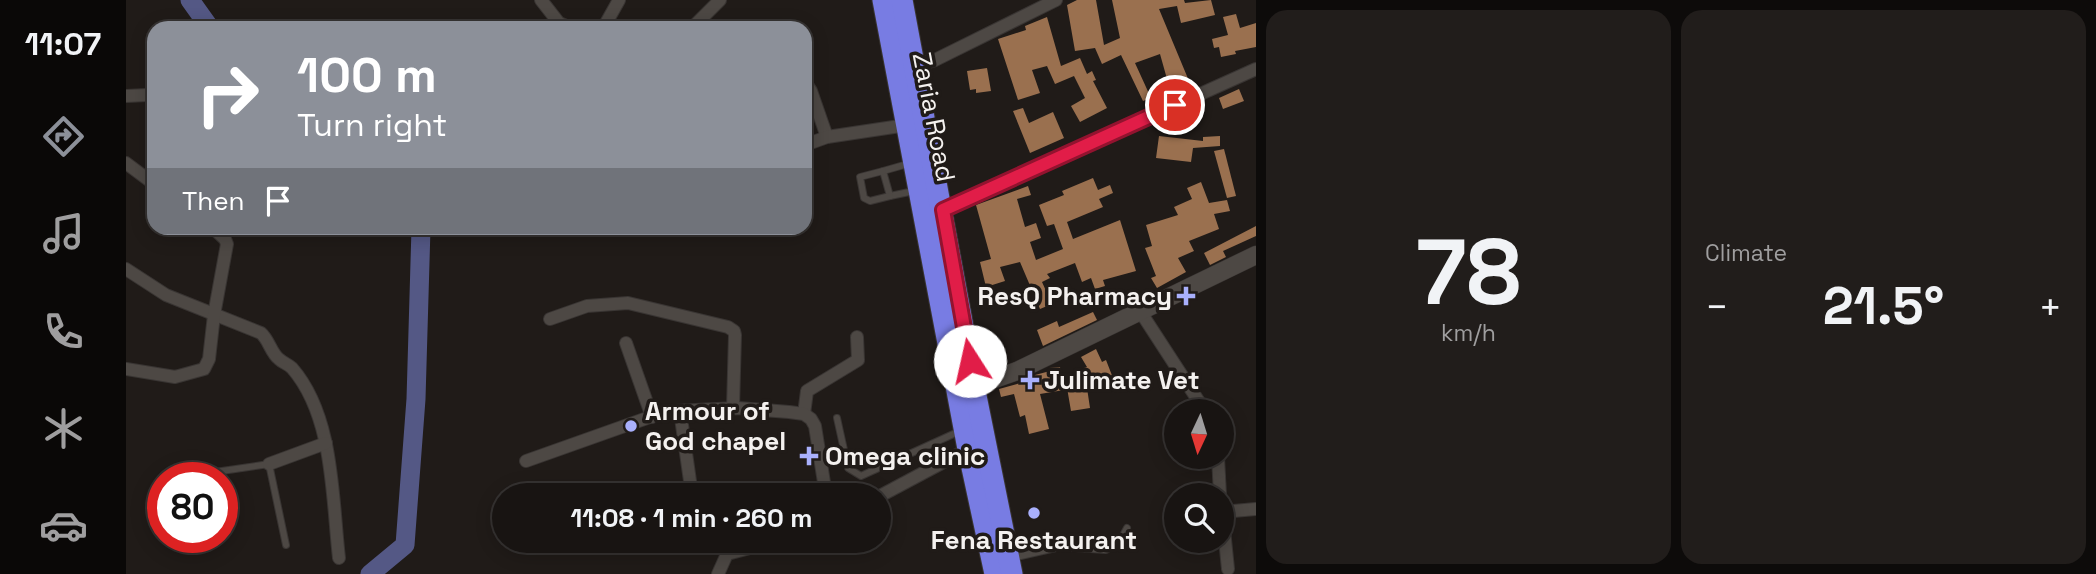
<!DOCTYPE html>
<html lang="en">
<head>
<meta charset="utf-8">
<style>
	:root { --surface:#181412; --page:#211d1b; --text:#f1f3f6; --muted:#9f9e9f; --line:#363332; --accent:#8c9099 }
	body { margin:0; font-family:"Space Grotesk",sans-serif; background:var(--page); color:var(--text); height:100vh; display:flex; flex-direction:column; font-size:26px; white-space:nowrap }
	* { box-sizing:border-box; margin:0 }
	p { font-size:23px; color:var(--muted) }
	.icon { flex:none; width:38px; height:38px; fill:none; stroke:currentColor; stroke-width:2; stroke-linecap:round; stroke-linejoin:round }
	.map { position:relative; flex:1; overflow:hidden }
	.details { display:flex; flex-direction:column; gap:10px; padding:10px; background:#0d0b0a; width:840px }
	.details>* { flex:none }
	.guide { position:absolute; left:21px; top:21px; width:665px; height:214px; border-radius:21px; box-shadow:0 4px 18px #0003,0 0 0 2px var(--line); background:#8c9099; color:#fff; overflow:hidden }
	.needle { width:46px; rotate:184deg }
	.fabs { position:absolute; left:1038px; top:399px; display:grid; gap:14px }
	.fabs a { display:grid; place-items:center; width:70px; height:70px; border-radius:50%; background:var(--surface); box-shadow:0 4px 18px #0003,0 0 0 2px var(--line); font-size:35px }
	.speed { position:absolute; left:21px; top:462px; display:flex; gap:14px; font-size:35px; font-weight:700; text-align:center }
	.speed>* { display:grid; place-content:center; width:91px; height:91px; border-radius:50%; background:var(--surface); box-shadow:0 4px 18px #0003,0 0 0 2px var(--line); line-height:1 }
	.speed .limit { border:10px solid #d22; background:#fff; color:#111 }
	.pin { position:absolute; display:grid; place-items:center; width:60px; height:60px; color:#fff; margin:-30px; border:4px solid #fff; border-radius:50%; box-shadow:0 2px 7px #0007 }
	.me { position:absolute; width:77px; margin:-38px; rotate:350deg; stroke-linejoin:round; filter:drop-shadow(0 0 5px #0008) }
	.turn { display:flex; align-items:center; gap:24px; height:147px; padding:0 35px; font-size:32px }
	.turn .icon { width:91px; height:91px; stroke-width:2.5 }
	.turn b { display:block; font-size:49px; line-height:60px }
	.then { display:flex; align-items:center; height:66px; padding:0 35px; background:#0003; gap:14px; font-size:26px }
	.big { font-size:52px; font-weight:600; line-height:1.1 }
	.details .widget { flex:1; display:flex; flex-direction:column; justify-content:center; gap:10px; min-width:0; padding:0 24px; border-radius:21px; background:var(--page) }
	.details .dial { align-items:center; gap:0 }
	.dial b { font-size:91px; line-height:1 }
	.heat { display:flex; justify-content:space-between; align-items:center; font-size:38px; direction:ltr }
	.details .tiles { flex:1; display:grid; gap:10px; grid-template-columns:repeat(2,1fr) }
	.trip { position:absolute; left:366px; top:483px; width:399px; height:70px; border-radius:35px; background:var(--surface); box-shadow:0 4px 18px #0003,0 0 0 2px var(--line); font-weight:600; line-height:70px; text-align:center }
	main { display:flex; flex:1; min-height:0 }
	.tab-bar { display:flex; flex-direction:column; width:126px; justify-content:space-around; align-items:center; background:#0a0807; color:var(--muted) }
	.tab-bar .icon { width:49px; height:49px }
	.tab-bar .active { color:var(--accent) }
	.tab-bar b { font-size:32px; color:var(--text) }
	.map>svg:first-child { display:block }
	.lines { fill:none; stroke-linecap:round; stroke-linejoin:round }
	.river { stroke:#545885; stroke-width:19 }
	.building { fill:#9a704f }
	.lane-casing { stroke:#393533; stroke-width:8 }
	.street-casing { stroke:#393533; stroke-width:14 }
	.secondary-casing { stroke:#393533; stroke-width:19 }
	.highway-casing { stroke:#393533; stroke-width:23 }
	.lane { stroke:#4d4844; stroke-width:6 }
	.street { stroke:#4d4844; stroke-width:12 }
	.secondary { stroke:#4d4844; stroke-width:18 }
	.highway { stroke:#787ce3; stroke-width:21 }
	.route-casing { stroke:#92132f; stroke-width:18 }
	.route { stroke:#e11d48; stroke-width:12 }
	.poi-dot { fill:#a9b0fc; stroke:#201b18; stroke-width:2.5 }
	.labels { text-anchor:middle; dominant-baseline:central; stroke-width:7; stroke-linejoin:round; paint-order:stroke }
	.street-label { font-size:26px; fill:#f4f1ef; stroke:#201b18 }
	.poi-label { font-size:26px; font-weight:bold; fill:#f4f1ef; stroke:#201b18; text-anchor:start }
</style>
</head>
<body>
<main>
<nav class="tab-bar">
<b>11:07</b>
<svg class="icon active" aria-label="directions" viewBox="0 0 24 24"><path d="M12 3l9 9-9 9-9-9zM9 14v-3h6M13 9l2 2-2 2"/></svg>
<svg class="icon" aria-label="music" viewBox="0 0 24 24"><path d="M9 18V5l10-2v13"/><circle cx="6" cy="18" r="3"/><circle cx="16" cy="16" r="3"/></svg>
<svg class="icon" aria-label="phone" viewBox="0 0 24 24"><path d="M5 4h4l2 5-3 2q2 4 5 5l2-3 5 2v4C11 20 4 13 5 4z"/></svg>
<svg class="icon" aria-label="climate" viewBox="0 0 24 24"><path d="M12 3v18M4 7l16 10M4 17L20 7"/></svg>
<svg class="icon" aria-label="car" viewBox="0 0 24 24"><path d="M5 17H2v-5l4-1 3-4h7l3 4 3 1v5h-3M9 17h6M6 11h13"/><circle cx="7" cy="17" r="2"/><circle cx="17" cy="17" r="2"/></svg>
</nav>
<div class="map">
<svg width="1130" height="574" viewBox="0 0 1130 574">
	<rect width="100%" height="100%" fill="#201b18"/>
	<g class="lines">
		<g class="river">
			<polyline points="64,0 84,28"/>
			<polyline points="244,574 279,545 290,399 295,228"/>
		</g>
	</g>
	<g class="building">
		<polygon points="951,0 970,0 978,45 994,38 986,0 1058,0 1059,3 1085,0 1089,15 1055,23 1051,6 1033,9 1063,81 1043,86 1034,54 1009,63 1025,98 1017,101 995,55 976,64 969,48 949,51 941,5"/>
		<polygon points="1110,14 1114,28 1130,23 1130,47 1109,51 1110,54 1095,57 1093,47 1088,48 1086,39 1102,35 1097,17"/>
		<polygon points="921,17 935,66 954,58 961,74 966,71 970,80 967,81 981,108 954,122 945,106 959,98 948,76 929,84 921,66 906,70 914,93 892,100 872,39 900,30 899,26"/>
		<polygon points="861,68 865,91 850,93 850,89 844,90 841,71"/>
		<polygon points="1113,89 1118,101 1097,109 1093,98"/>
		<polygon points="897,108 903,123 927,112 938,138 904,153 887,111"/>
		<polygon points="1033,136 1077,141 1077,137 1094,136 1094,146 1067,148 1065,162 1030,158"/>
		<polygon points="1098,149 1110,196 1101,198 1088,151"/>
		<polygon points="967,178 972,190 984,185 987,193 973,199 977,207 941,222 947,239 994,220 1010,271 977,280 979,286 969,289 965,278 956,282 949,263 921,274 924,278 916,282 926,304 914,309 894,262 874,267 879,281 860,287 854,262 865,259 850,205 902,186 905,195 891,199 899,227 910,223 915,238 904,242 910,260 937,249 928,224 921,226 913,205 938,195 936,191"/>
		<polygon points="1075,182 1083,203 1101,200 1104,211 1088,214 1093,229 1063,241 1068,251 1052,258 1060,272 1031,288 1025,278 1030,276 1019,248 1026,246 1020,225 1052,215 1048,207 1066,199 1061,188"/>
		<polygon points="1130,226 1130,236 1097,251 1100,257 1084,265 1078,253"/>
		<polygon points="967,312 971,320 917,346 911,330 931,321 933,327"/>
		<polygon points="873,340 879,363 864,367 862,359 859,360 855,344"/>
		<polygon points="970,349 976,362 980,360 987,378 961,388 964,408 945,411 940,382 962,379 958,368 961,367 955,357"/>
		<polygon points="934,367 938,390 914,394 923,429 903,434 899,415 894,417 888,394 875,397 873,389 905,380 905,377 909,375 924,371 923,368"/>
	</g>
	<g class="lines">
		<g class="lane-casing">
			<g id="lane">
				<polyline points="785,163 757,171 764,196 788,191"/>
				<polyline points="757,171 734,177 738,198 744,201 764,196"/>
				<polyline points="711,418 722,468 735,476 834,431"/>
				<polyline points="89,472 143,464 160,545"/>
				<polyline points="886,558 934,547 980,550 993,543 1001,528"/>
			</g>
		</g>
		<g class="street-casing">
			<g id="street">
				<polyline points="415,0 433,23 445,28"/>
				<polyline points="467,28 479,25 493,0"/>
				<polyline points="566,28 594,0"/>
				<polyline points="789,66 809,60 930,0"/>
				<polyline points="679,82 685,91 701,137"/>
				<polyline points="0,96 21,95"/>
				<polyline points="679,145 701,137 781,125"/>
				<polyline points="0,163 28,184"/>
				<polyline points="817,210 1130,69"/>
				<path d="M0,269L40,295L135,333C143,340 145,353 153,359C157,363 162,364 166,368C208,416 206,498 213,558"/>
				<polyline points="1014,311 1079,411"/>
				<polyline points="424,319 461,306 502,303 602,327 608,331 609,335 607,408"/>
				<polyline points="500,343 526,417"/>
				<polyline points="0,369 49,377 78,369 83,359 88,315 101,244 99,239 87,228"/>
				<polyline points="554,411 566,495"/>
				<polyline points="678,414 681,391 732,360 731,337"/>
				<polyline points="1092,457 1094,495"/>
				<polyline points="400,461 524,417 548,411 612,408 663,412 678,414 685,419 689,426 700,495"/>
				<polyline points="143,464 200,443"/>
				<polyline points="752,497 842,449"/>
				<polyline points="1096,510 1102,569"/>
				<polyline points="1096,512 1130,509"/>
				<polyline points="448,546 461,541"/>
				<polyline points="592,574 601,554 639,544"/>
			</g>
		</g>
		<g class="secondary-casing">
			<polyline id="secondary" points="848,386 891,371 1130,255"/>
		</g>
		<g class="highway-casing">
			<g id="highway">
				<polyline points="757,0 842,449 869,574"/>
				<polyline points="776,0 848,386 886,574"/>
			</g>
		</g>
		<use href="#lane" class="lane"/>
		<use href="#street" class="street"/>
		<use href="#secondary" class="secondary"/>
		<use href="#highway" class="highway"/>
	</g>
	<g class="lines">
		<g class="route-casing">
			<polyline id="route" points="844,361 817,210 1049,105"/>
		</g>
		<use href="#route" class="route"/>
	</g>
	<g class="poi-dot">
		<path d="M1056.5 285.5h7v7h7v7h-7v7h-7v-7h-7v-7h7z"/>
		<path d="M900.5 369.5h7v7h7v7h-7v7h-7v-7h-7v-7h7z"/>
		<circle cx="505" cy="426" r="7"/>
		<path d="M679.5 445.5h7v7h7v7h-7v7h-7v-7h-7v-7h7z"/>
		<circle cx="908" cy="513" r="7"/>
	</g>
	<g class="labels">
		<g class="street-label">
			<text transform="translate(808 117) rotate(79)">Zaria Road</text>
		</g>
		<g class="poi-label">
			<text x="1046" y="296" text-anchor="end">ResQ Pharmacy</text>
			<text x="918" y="380">Julimate Vet</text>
			<text x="519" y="411">Armour of<tspan x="519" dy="30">God chapel</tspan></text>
			<text x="699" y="456">Omega clinic</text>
			<text x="908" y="540" text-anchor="middle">Fena Restaurant</text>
		</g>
	</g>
</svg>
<div class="fabs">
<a><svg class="needle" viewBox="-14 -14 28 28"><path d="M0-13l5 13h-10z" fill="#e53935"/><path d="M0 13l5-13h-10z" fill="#9f9e9f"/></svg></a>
<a><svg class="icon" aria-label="search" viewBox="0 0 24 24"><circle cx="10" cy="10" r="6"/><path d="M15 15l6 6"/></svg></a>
</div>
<div class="speed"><div class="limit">80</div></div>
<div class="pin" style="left:1049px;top:105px;background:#d93025"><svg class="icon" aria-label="arrive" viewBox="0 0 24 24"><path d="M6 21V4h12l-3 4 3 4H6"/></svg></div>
<svg class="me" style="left:844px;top:361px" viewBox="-20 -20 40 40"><circle r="19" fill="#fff"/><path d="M0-13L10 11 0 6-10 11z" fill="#e11d48"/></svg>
<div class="trip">11:08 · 1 min · 260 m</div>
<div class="guide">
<div class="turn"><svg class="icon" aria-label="right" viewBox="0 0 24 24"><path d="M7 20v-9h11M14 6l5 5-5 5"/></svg><div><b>100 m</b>Turn right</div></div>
<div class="then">Then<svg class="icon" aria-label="arrive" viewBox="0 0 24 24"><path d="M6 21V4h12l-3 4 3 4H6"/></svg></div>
</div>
</div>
<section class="details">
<div class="tiles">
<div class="widget dial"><b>78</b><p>km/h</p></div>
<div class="widget"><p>Climate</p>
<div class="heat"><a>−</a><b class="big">21.5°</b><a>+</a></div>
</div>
</div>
</section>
</main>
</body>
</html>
